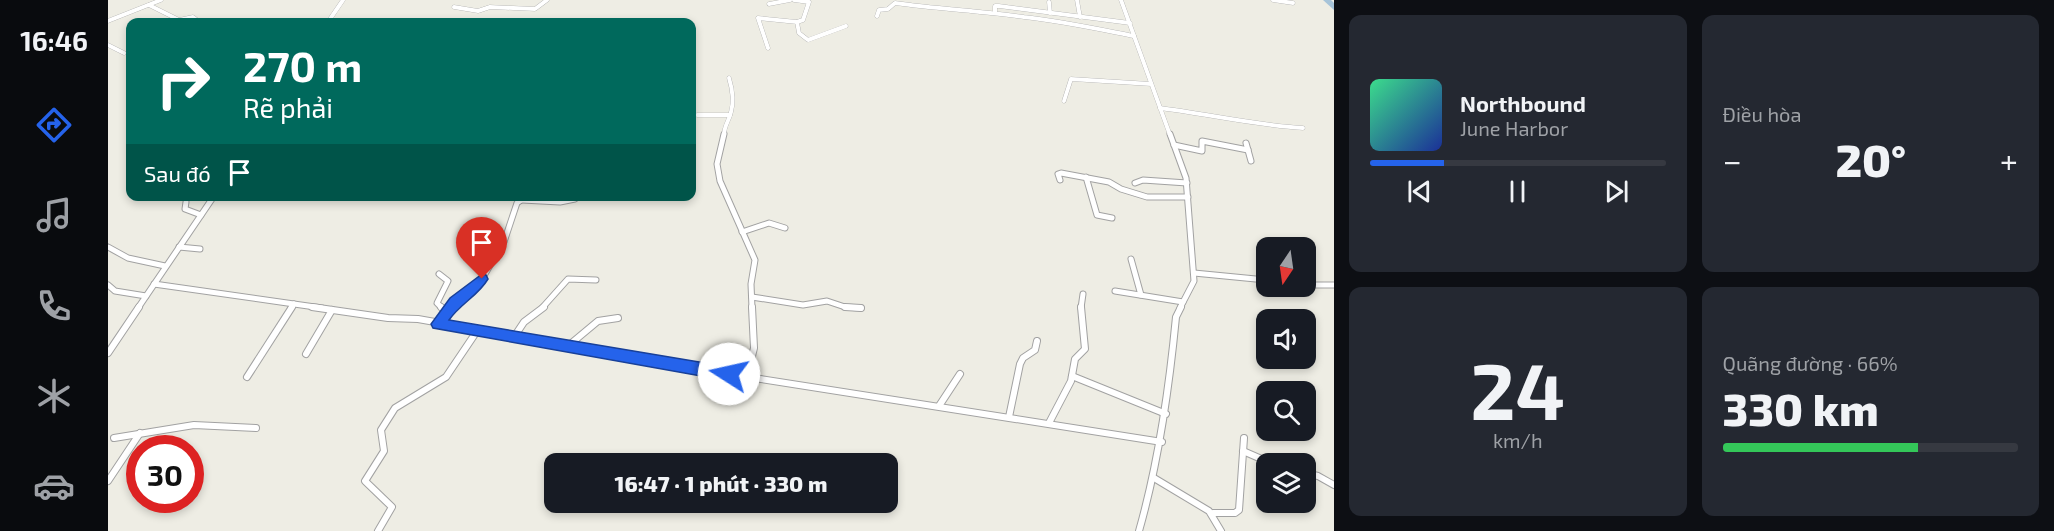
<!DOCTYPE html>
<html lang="vi">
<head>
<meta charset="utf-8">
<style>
	:root { --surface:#171b24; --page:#242831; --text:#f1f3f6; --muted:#9ea1a6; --line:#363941; --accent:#2563eb }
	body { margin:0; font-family:"Exo 2",sans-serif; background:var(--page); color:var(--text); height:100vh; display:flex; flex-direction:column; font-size:22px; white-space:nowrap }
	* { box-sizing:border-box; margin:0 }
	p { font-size:20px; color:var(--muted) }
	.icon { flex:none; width:33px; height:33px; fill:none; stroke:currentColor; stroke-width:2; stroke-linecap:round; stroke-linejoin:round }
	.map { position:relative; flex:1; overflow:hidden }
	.panel { display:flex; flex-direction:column; gap:15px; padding:15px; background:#0d0f14; width:720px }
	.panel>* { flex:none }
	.top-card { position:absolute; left:18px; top:18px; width:570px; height:183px; border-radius:12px; box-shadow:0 3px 9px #0003; background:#00695c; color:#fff; overflow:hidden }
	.needle { width:39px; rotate:193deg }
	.buttons { position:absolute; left:1148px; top:237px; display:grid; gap:12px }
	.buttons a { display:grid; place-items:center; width:60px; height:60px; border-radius:12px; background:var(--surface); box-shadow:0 3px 9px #0003; font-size:30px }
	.speed { position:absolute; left:18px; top:435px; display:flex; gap:12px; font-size:30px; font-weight:700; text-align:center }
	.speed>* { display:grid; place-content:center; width:78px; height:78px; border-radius:50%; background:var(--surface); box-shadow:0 3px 9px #0003; line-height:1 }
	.speed .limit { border:9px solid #d22; background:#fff; color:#111 }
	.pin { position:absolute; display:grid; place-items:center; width:51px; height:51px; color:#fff; margin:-62px -26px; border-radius:50% 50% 50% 0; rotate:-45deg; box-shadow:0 0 6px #0007 }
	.pin .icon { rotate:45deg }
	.me { position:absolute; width:66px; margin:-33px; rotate:280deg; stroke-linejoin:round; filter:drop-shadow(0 0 4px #0008) }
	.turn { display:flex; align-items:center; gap:21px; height:126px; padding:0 18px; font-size:27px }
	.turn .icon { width:78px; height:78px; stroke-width:2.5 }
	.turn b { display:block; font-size:42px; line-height:51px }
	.then { display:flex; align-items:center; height:57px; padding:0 18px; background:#0003; gap:12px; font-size:22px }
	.big { font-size:45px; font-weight:800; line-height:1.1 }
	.panel .widget { flex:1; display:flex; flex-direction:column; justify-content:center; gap:9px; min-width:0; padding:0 21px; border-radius:12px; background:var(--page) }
	.panel .dial { align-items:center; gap:0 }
	.dial b { font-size:78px; line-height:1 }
	.song { display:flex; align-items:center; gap:18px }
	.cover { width:72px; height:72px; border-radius:9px; background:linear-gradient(135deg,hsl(150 70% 55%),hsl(230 70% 35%)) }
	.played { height:6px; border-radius:3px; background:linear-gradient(90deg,var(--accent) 25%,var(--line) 25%) }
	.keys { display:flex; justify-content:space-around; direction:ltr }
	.heat { display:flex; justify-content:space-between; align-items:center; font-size:33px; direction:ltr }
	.charge { height:9px; border-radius:4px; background:linear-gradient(90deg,#34c759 66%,var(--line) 0) }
	.panel .tiles { flex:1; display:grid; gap:15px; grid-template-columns:repeat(2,1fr) }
	.trip { position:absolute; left:436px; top:453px; width:354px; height:60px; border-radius:12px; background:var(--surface); box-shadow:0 3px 9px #0003; font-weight:800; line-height:60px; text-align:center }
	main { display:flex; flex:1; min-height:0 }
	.menu { display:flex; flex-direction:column; width:108px; justify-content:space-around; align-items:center; background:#090b0e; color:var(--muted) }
	.menu .icon { width:42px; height:42px }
	.menu .selected { color:var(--accent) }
	.menu b { font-size:27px; color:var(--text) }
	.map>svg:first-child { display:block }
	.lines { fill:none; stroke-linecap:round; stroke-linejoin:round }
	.river { fill:#a7c4d9; fill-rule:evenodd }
	.street-far2-casing { stroke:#a2a2a2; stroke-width:4.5 }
	.street-far1-casing { stroke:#a2a2a2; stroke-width:7 }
	.street-casing { stroke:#a2a2a2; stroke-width:8 }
	.street-far2 { stroke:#fff; stroke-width:4 }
	.street-far1 { stroke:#fff; stroke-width:5 }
	.street { stroke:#fff; stroke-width:6 }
	.route { fill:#2563eb; stroke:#184099; stroke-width:1.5 }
</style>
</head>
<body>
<main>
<nav class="menu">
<b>16:46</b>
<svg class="icon selected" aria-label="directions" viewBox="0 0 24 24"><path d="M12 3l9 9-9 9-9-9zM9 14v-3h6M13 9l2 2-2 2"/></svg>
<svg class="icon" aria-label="music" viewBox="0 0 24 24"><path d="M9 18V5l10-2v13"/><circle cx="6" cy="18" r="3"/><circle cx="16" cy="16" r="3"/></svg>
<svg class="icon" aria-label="phone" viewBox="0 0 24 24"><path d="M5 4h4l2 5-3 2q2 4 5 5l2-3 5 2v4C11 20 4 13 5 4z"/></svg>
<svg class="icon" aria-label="climate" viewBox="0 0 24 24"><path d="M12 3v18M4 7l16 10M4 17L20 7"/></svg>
<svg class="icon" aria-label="car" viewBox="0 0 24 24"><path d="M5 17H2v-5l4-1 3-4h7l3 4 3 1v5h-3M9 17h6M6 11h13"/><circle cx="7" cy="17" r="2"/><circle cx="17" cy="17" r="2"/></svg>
</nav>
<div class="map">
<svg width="1226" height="531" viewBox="0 0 1226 531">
	<rect width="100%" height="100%" fill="#eeede4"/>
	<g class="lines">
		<polygon class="river" points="1215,0 1223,0 1226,3 1226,10"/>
		<g class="street-far2-casing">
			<g id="street-far2">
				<polyline points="969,0 972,17"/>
				<polyline points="1013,0 1062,135"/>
				<polyline points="1165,0 1185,3"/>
				<polyline points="941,2 942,13"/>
				<polyline points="661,4 682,0"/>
				<polyline points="41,5 71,20 85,17 90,21"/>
				<polyline points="346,7 370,11 382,7 427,9 439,0"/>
				<polyline points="887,13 887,6 891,6 1022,23"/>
				<path d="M769,16L771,10L780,9L787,3C830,9 873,11 916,17C953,21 990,29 1026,36"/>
				<polyline points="0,21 53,0"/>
				<polyline points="220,22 235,0"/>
				<polyline points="689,22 691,33 700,40 738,26"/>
				<polyline points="0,45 16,53"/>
				<polyline points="660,48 650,18 689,22 695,20 701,2 686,0"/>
				<polyline points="956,101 963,79 1043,84"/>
				<path d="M1052,108C1100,114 1147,125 1195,128"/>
				<polyline points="589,115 622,115"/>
				<path d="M616,135C616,126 621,121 623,112C626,102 624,88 621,78"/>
			</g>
		</g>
		<g class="street-far1-casing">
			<g id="street-far1">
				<polyline points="616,134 609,164 612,181 647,260 643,284 644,308"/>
				<polyline points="1062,134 1078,178 1086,281 1072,308"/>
				<polyline points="1138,143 1143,161"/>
				<polyline points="1066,145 1094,151 1094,141 1140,150"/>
				<polyline points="978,177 989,215 1004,218"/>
				<polyline points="952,180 950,174 953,173 1001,182 1013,189 1039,197 1080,197"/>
				<polyline points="1027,183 1035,180 1079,183"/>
				<polyline points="414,200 452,202 467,199"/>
				<polyline points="78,202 77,209 93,215"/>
				<polyline points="634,232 661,223 677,228"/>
				<polyline points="0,247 20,258 57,266"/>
				<polyline points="71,247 92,249"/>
				<polyline points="1023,259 1033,295"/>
				<polyline points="1086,273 1158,280"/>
				<polyline points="331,274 340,281 329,303 334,308"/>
				<polyline points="46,284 214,308"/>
				<polyline points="0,285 7,291 38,296"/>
				<polyline points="1197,285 1226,285"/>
				<polyline points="1007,291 1075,302"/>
				<polyline points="644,297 695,305 719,301 737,307 753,308"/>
				<polyline points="30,308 106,196"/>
				<polyline points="183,308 186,304"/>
				<polyline points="342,308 347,301 374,279 396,242 409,203 419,196"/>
				<polyline points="434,308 460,279 488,280"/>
				<polyline points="973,308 975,294"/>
			</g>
		</g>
		<g class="street-casing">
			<g id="street">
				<polyline points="204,307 280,318 310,319 621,374 1054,442"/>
				<polyline points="333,307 338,313"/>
				<polyline points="737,307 753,308"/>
				<polyline points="331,324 343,307"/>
				<polyline points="406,337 416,322 436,307"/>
				<polyline points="460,346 490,321 510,318"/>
				<polyline points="0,353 31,307"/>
				<polyline points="198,354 224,310"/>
				<polyline points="639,376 646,348 644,307"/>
				<polyline points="964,376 1058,414"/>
				<polyline points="139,377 184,307"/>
				<polyline points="831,406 852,374"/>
				<polyline points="901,417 912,364 915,358 927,350 929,341"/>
				<polyline points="941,423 963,381 967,359 977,349 973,307"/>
				<polyline points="6,438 86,425 148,428"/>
				<polyline points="1135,451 1165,464"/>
				<polyline points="1197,473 1210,476 1226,485"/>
				<polyline points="1046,478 1101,511 1113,531"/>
				<polyline points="0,481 32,433"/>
				<polyline points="1105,513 1127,513 1131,510 1136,438"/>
				<polyline points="270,531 284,507 257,481 276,451 273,430 287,408 338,377 369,331"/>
				<path d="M1031,531C1051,461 1061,390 1068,317L1073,307"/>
			</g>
		</g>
		<use href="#street-far2" class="street-far2"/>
		<use href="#street-far1" class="street-far1"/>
		<use href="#street" class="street"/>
	</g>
	<path class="route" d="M374,274L378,275L380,279C370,296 353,303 341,320L621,367L627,369L629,374L627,379L621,381L325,328L323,324L342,298Z"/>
</svg>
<div class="buttons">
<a><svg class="needle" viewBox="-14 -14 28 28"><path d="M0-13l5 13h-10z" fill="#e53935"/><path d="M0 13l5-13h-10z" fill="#9ea1a6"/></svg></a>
<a><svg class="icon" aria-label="sound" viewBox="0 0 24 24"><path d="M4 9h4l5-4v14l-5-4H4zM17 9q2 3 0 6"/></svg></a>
<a><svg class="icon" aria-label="search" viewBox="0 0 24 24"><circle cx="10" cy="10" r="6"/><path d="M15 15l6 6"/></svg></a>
<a><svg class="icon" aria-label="layers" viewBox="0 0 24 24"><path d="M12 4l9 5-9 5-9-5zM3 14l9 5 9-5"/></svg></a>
</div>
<div class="speed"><div class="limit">30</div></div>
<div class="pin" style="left:374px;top:279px;background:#d93025"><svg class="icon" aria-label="arrive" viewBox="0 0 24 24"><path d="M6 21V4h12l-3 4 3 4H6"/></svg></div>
<svg class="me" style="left:621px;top:374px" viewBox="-20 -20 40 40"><circle r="19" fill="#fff"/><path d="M0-13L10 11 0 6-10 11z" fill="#2563eb"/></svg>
<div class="trip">16:47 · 1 phút · 330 m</div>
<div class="top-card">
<div class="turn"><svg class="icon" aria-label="right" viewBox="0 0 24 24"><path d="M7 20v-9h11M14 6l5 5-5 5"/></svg><div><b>270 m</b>Rẽ phải</div></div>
<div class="then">Sau đó<svg class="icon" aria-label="arrive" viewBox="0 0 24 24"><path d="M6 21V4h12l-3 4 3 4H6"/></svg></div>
</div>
</div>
<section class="panel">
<div class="tiles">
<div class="widget">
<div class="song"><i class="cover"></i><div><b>Northbound</b><p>June Harbor</p></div></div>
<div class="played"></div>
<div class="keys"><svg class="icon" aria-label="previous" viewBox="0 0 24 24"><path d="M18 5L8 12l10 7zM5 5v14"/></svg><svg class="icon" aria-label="pause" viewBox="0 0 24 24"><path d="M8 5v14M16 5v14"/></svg><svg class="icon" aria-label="next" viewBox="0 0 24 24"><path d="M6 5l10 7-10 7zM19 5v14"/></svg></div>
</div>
<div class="widget"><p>Điều hòa</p>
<div class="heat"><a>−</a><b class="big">20°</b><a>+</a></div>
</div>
<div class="widget dial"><b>24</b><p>km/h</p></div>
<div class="widget"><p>Quãng đường · 66%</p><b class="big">330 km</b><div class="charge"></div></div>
</div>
</section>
</main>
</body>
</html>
